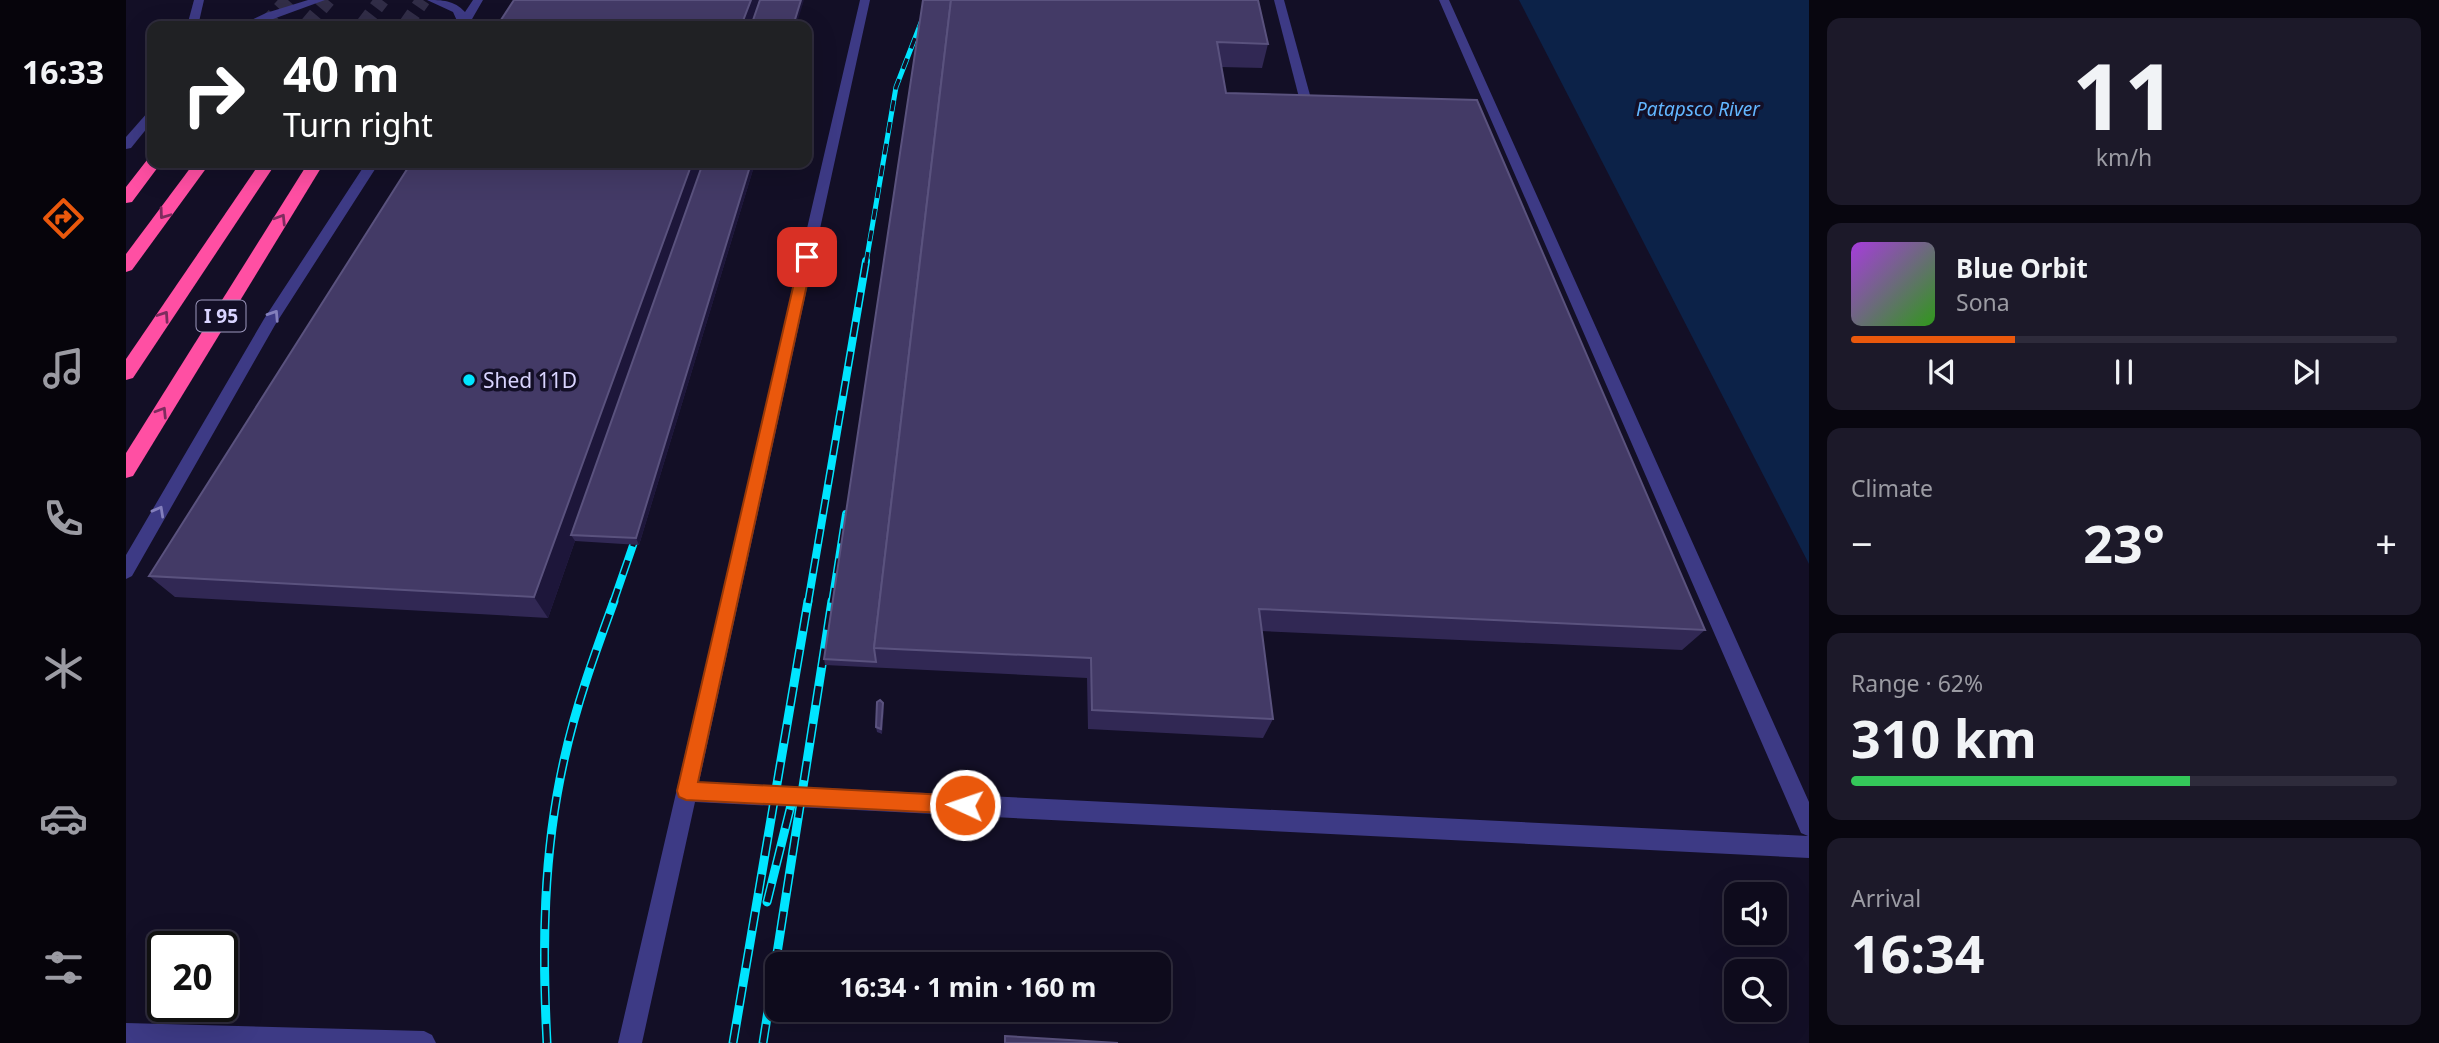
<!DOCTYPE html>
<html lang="en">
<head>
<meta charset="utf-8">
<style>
	:root { --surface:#0e0b1c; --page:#1c1929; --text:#f1f3f6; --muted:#9b9ba3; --line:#2e2b3b; --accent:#ea580c }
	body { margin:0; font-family:"Noto Sans",sans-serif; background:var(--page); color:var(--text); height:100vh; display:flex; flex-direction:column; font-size:26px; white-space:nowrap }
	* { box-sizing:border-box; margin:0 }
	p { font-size:23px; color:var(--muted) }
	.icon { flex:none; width:38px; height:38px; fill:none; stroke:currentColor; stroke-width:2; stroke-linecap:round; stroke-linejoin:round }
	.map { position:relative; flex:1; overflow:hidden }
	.side { display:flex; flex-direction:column; gap:18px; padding:18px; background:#08060f; width:630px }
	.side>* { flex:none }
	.banner { position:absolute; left:21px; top:21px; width:665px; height:147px; border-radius:14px; box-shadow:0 7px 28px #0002,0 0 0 2px var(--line); background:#202124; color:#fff; overflow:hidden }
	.buttons { position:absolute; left:1598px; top:882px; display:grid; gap:14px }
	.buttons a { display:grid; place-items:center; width:63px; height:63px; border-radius:14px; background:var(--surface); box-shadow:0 7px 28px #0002,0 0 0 2px var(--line); font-size:35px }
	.speed { position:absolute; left:21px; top:931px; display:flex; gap:14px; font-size:35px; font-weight:700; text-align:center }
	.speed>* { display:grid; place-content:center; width:91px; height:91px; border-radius:50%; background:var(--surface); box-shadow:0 7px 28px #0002,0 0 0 2px var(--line); line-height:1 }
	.speed .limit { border:4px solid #111; border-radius:10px; background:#fff; color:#111 }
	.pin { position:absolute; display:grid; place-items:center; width:60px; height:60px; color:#fff; margin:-30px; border-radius:14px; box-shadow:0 4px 10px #0006 }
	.me { position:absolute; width:77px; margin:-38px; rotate:273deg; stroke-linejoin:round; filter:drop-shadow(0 0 5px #0008) }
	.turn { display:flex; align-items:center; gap:24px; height:147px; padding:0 21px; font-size:32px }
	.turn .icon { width:91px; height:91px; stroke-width:2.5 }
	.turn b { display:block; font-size:49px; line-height:60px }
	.big { font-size:52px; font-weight:700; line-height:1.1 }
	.side .tile { flex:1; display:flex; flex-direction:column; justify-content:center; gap:10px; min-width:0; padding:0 24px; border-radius:14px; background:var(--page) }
	.side .dial { align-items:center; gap:0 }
	.dial b { font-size:91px; line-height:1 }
	.song { display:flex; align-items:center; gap:21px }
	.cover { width:84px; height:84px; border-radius:10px; background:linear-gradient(135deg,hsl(280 70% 55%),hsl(110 70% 35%)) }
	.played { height:7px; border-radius:4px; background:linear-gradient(90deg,var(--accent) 30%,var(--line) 30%) }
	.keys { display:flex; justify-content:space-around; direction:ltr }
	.heat { display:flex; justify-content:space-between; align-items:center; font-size:38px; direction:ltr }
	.charge { height:10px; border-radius:5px; background:linear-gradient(90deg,#34c759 62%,var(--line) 0) }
	.trip { position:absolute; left:639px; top:952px; width:406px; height:70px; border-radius:14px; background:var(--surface); box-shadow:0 7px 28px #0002,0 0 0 2px var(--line); font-weight:700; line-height:70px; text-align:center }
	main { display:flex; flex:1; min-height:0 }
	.dock { display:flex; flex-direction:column; width:126px; justify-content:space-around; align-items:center; background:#06040b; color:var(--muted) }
	.dock .icon { width:49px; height:49px }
	.dock .selected { color:var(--accent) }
	.dock b { font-size:32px; color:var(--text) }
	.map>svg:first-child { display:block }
	.water { fill:#0c2248 }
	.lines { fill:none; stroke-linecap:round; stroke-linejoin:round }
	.highway-tunnel { stroke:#312d47; stroke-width:15; stroke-dasharray:15 8; stroke-linecap:butt }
	.minor { fill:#3d3a85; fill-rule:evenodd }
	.highway { fill:#ff4fa3; fill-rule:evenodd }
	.rail-far2-casing { stroke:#00e5ff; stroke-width:5 }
	.rail-far1-casing { stroke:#00e5ff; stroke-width:8 }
	.rail-casing { stroke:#00e5ff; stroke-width:9 }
	.rail-far2 { stroke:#130f26; stroke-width:3.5; stroke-dasharray:11; stroke-linecap:butt }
	.rail-far1 { stroke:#130f26; stroke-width:5; stroke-dasharray:15; stroke-linecap:butt }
	.rail { stroke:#130f26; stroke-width:6; stroke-dasharray:19; stroke-linecap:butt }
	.wall { fill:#312854 }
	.shaded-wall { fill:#1d163a }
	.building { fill:#433a66; stroke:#5a527e; stroke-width:2 }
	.oneway { stroke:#7d2c5e }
	.oneway2 { stroke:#837fbc }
	.route { fill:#ea580c; stroke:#983908; stroke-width:2 }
	.poi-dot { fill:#00e5ff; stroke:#130f26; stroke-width:2.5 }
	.labels { text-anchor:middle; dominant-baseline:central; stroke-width:7; stroke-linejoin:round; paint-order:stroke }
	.far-water-label { font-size:19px; font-style:italic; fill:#62b6ff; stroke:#130f26 }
	.shield { fill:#130f26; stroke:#9e99be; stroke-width:2 }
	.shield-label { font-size:19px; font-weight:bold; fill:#d9d4ff }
	.poi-label { font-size:21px; fill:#d9d4ff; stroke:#130f26; text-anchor:start }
</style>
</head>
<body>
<main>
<nav class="dock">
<b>16:33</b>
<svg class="icon selected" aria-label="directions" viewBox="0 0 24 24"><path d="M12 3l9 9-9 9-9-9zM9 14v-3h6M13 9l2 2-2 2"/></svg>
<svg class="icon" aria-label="music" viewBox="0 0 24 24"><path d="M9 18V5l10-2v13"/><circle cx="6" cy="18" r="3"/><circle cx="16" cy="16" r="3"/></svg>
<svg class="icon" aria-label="phone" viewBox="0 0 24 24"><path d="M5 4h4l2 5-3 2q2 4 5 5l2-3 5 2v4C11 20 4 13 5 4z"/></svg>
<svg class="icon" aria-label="climate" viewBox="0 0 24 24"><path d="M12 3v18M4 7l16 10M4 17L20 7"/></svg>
<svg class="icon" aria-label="car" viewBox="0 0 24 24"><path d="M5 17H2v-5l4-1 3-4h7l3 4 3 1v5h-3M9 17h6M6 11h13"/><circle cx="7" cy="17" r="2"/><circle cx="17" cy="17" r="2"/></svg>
<svg class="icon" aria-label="filters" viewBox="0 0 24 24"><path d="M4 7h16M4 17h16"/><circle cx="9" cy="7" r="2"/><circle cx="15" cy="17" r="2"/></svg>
</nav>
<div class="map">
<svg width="1683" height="1043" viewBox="0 0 1683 1043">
	<rect width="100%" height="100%" fill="#130f26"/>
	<polygon class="water" points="1393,0 1683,0 1683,564"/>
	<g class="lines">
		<g class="highway-tunnel">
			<polyline points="138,26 162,0"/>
			<polyline points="180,26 202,0"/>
			<polyline points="236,26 256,0"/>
			<polyline points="279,26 297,0"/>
		</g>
		<g class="minor">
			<polygon points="68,0 78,0 72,26 61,26"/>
			<polygon points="182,0 199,0 128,26 113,26 140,13"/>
			<path d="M301,0C316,0 328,0 339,12L347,0H357L342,26H331L332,23L327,12Z"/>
			<polygon points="734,0 744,0 573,782 1682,836 1675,833 1313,0 1323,0 1683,802 1683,858 569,802 516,1043 492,1043"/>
			<polygon points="1148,0 1158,0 1190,117 1188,120 1180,120 1178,117"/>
			<polygon points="26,111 26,122 5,148 0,149 0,137 22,112"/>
			<polygon points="240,163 253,163 149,325 6,576 0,579 0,555 138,319"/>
			<polygon points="0,1023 298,1031 306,1035 310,1043 0,1043"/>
		</g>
		<g class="highway">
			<polygon points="26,158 26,163 35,163 6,202 0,203 0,187 21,160"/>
			<polygon points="68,163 84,163 6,270 0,272 0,254"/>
			<polygon points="134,163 150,163 7,378 0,380 0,359"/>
			<polygon points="182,163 198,163 7,476 0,478 0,453"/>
		</g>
		<g class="rail-far2-casing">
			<polyline id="rail-far2" points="740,263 770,87 798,15"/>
		</g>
		<g class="rail-far1-casing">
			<g id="rail-far1">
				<polyline points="487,603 514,525"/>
				<polyline points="682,603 740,261"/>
				<polyline points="706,603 720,514"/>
			</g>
		</g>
		<g class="rail-casing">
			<g id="rail">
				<polyline points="641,902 667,797"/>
				<path d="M421,1043C416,948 417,853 438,760C450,705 469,653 488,601"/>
				<polyline points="607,1043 682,601"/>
				<polyline points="637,1043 706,601"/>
			</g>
		</g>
		<use href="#rail-far2" class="rail-far2"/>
		<use href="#rail-far1" class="rail-far1"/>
		<use href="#rail" class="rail"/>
	</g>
	<g class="wall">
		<polygon points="797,0 1142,44 1136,68 1095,67 1100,93 1579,630 1556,650 1135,631 1147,719 1137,738 962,729 961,678 699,665 698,659"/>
		<polygon points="629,163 513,545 449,541 422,618 49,597 23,576"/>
		<polygon points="758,708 756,734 751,732 750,727"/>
		<polygon points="888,1010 936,1016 935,1018 888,1016"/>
	</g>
	<g class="shaded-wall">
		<polygon points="625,0 637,0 628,26 615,26"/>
		<polygon points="675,0 678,0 670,26 667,26"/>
		<polygon points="566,163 581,163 445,535 449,541 422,618 408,597"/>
		<polygon points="625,163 629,163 513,545 510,538"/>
		<polygon points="757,703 758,708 756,734 755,729"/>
	</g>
	<g class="building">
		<polygon points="388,0 625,0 615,26 371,26"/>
		<polygon points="634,0 675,0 667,26 625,26"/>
		<polygon points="797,0 825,0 748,648 750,662 698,659"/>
		<polygon points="825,0 1132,0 1142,44 1091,42 1100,93 1351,100 1579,630 1133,609 1147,719 966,710 965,658 748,648"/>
		<polygon points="285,163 566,163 408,597 23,576"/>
		<polygon points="577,163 625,163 510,538 445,535"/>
		<polygon points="754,700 757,703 755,729 750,727 751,702"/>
		<polygon points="889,1010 936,1010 936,1016 889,1013"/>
		<polygon points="879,1036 992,1043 879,1043"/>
	</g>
	<defs><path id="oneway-chevron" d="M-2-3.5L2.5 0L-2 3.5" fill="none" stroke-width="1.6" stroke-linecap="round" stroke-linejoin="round" transform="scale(1.75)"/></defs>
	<g class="oneway">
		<use href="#oneway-chevron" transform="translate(38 214) rotate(126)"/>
		<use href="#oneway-chevron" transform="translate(155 219) rotate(-58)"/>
		<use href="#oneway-chevron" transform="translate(38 316) rotate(-56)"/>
		<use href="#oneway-chevron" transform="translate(36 412) rotate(-58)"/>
	</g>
	<g class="oneway2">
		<use href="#oneway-chevron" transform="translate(148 315) rotate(-57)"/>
		<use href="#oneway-chevron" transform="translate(33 511) rotate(-61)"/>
	</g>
	<polygon class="route" points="681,253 687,257 572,782 839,796 846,798 849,805 846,811 839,814 560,800 553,797 551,791 674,257"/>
	<circle class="poi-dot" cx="343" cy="380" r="7"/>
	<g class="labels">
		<g class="far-water-label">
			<text x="1572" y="109">Patapsco River</text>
		</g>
		<rect class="shield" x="70.5" y="300.5" width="49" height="31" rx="5"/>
		<g class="shield-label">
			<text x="95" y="316">I 95</text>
		</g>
		<g class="poi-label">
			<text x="357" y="380">Shed 11D</text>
		</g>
	</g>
</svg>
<div class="buttons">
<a><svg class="icon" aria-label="sound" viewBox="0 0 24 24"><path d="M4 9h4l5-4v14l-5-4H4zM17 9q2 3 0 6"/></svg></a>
<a><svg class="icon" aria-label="search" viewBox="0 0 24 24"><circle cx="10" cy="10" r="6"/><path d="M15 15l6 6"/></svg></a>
</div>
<div class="speed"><div class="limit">20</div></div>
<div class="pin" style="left:681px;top:257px;background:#d93025"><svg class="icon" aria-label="arrive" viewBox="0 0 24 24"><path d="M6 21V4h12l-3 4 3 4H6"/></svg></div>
<svg class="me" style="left:839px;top:805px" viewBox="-20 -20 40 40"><circle r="17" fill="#ea580c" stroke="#fff" stroke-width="3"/><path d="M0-11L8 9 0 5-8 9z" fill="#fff"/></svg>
<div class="trip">16:34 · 1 min · 160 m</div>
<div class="banner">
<div class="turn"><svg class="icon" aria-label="right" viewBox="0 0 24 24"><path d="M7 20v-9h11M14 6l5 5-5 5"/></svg><div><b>40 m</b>Turn right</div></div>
</div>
</div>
<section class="side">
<div class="tile dial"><b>11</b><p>km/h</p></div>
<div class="tile">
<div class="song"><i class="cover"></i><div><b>Blue Orbit</b><p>Sona</p></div></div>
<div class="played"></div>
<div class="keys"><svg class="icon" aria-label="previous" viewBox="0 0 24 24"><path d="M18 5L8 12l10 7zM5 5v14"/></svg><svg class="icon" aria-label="pause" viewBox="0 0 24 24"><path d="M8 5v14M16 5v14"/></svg><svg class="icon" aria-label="next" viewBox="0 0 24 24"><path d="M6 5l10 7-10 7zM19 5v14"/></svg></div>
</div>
<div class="tile"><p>Climate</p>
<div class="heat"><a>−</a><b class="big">23°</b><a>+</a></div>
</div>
<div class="tile"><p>Range · 62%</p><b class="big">310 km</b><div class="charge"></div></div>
<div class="tile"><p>Arrival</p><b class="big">16:34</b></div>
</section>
</main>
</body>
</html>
